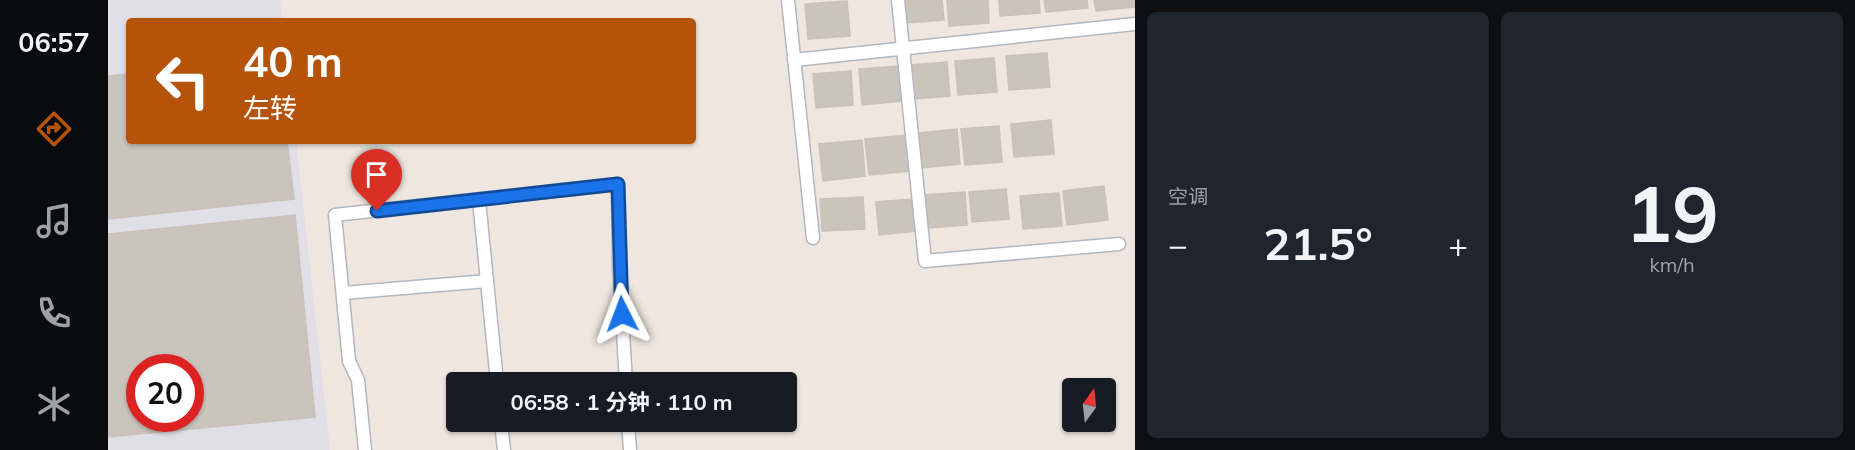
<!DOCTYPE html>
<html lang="zh">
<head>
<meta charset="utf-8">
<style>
	:root { --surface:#171b24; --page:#20242c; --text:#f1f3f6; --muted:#9ea1a6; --accent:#b45309 }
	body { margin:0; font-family:Mulish,"Noto Sans SC",sans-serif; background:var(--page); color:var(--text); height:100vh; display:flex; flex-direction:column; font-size:22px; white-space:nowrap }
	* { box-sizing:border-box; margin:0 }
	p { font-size:20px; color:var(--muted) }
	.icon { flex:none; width:33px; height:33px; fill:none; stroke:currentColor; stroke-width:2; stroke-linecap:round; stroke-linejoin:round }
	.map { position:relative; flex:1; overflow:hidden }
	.details { display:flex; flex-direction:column; gap:12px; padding:12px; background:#0d0f14; width:720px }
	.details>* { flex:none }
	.top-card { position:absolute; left:18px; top:18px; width:570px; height:126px; border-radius:6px; box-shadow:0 2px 4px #0004; background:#b45309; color:#fff; overflow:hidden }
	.needle { width:39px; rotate:15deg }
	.fabs { position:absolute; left:954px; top:378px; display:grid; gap:12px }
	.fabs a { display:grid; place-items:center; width:54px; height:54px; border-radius:6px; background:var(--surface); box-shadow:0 2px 4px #0004; font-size:30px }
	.speed { position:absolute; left:18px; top:354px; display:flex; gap:12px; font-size:30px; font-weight:700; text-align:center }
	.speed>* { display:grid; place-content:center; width:78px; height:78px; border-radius:50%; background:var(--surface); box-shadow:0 2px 4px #0004; line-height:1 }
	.speed .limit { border:9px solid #d22; background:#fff; color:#111 }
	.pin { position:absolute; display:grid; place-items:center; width:51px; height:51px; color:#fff; margin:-62px -26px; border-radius:50% 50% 50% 0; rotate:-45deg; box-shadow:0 0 6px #0007 }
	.pin .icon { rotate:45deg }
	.me { position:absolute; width:66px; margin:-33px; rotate:357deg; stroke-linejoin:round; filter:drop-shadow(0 0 4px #0008) }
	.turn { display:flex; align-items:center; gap:21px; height:126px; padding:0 18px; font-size:27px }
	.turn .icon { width:78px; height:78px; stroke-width:2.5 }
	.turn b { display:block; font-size:42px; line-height:51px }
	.big { font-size:45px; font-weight:700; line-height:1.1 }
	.details .card { flex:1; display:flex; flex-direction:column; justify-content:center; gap:9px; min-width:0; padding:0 21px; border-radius:9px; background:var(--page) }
	.details .dial { align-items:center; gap:0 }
	.dial b { font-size:78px; line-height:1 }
	.heat { display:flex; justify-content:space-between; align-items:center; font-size:33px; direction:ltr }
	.details .tiles { flex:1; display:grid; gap:12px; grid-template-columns:repeat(2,1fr) }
	.trip { position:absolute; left:338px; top:372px; width:351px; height:60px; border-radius:6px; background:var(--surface); box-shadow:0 2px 4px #0004; font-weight:700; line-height:60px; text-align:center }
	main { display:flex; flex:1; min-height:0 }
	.menu { display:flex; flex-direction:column; width:108px; justify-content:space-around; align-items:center; background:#090b0e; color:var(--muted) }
	.menu .icon { width:42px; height:42px }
	.menu .active { color:var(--accent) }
	.menu b { font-size:27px; color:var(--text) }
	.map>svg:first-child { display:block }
	.industrial { fill:#e0dfe7; fill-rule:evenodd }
	.building { fill:#cac4bd; stroke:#cac1b8; stroke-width:1.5; fill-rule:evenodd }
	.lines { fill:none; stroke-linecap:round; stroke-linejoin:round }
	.lane-casing { stroke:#b3b7c0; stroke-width:15 }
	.lane { stroke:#fff; stroke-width:12 }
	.route-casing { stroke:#114b97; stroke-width:15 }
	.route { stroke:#1a73e8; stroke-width:10 }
</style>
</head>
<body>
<main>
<nav class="menu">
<b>06:57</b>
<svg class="icon active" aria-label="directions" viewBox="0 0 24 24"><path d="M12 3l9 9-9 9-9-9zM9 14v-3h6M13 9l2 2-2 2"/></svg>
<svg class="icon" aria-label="music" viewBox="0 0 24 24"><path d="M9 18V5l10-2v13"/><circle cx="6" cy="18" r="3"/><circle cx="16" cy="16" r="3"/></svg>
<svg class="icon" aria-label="phone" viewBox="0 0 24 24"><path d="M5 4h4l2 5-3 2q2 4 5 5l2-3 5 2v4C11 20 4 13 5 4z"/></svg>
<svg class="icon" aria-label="climate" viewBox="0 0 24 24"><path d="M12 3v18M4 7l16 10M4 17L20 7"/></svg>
</nav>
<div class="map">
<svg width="1027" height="450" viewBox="0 0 1027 450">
	<rect width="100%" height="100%" fill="#eee6df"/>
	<path class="industrial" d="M0,0H172L174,21H21V141H188L222,450H0ZM32,368H82V418H32Z"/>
	<g class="building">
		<polygon points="796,0 834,0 836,20 798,23"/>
		<polygon points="839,0 880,0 881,23 841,26"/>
		<polygon points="891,0 931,0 932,13 892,16"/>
		<polygon points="936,0 979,0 980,8 938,12"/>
		<polygon points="986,0 1027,0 1027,7 988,11"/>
		<polygon points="739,1 742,36 700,39 697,4"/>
		<polygon points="939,53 942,87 901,90 898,56"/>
		<polygon points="886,58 889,92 850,95 847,61"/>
		<polygon points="839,62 842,96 806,99 803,65"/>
		<polygon points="791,66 794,101 754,105 751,69"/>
		<polygon points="743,71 745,105 708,108 705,74"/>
		<polygon points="21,74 21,141 179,141 186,199 0,219 0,76"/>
		<polygon points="943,120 946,154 906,157 903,124"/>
		<polygon points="891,126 894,162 857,165 853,129"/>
		<polygon points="849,129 852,164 814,168 811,133"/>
		<polygon points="800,135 803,171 761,175 757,139"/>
		<polygon points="754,140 757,176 715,181 711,144"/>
		<polygon points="996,186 1000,220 959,225 955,191"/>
		<polygon points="898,189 901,219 864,222 861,192"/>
		<polygon points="857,192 859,225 820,228 817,195"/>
		<polygon points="951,193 954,226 915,229 912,196"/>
		<polygon points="755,197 757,229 714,231 712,199"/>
		<polygon points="805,199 808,231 771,235 768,202"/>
		<path d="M187,215L207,417L0,437V234ZM32,368H82V418H32Z"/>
	</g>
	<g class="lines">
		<g class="lane-casing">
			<g id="lane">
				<polyline points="680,0 705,238"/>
				<polyline points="790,0 817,261 1011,244"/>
				<polyline points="686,60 1027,24"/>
				<polyline points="371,200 389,382"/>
				<polyline points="235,293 379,281"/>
				<polyline points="393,422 396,450"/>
				<polyline points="520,422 522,450"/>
				<polyline points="257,450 250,380 241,361 227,215 510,184 511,267 518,382"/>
			</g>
		</g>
		<use href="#lane" class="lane"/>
	</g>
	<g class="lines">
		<g class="route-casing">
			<polyline id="route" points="269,211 510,184 514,314"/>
		</g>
		<use href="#route" class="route"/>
	</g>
</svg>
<div class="fabs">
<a><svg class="needle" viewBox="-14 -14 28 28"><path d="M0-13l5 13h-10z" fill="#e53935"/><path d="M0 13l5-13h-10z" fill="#9ea1a6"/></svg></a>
</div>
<div class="speed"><div class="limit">20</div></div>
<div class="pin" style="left:269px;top:211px;background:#d93025"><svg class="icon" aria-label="arrive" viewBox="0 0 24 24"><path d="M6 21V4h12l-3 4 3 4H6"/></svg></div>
<svg class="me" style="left:514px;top:314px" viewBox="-20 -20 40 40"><path d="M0-17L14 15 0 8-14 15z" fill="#1a73e8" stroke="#fff" stroke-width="4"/></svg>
<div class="trip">06:58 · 1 分钟 · 110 m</div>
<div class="top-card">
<div class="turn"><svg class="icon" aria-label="left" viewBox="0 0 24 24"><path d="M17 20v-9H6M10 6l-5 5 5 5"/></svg><div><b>40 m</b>左转</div></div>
</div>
</div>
<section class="details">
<div class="tiles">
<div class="card"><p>空调</p>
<div class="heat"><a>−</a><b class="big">21.5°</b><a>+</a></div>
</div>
<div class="card dial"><b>19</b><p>km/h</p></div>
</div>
</section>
</main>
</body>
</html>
